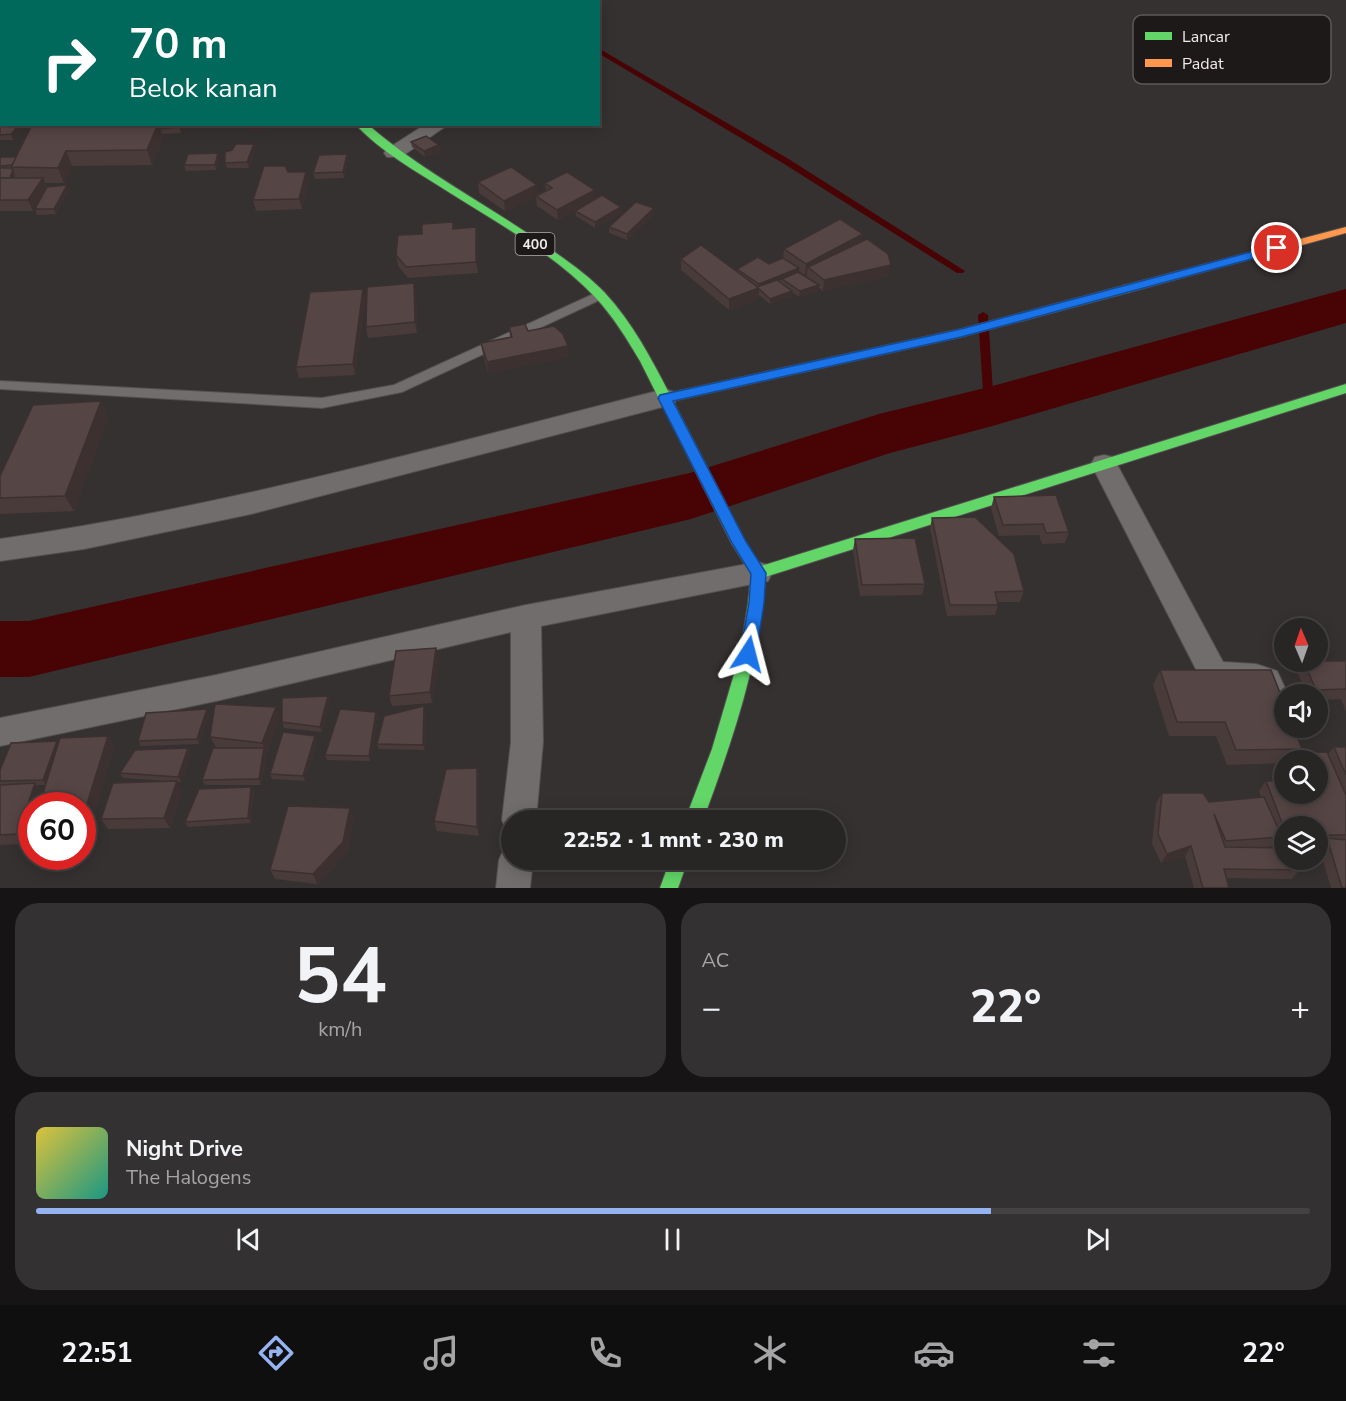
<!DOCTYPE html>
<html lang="id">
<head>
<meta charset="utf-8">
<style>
	:root { --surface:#282525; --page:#343132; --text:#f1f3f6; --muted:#a5a5a7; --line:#444242; --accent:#95b2f1 }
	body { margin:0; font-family:"Nunito Sans",sans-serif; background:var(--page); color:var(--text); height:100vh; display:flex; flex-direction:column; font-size:22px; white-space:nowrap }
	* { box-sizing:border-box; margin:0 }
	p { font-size:20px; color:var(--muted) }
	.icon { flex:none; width:33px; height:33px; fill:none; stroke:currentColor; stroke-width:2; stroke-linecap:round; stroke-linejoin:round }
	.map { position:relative; height:888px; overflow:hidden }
	.details { display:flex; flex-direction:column; gap:15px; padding:15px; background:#161414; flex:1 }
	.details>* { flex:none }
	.guide { position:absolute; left:0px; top:0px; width:600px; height:126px; box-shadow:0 3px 15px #0003,0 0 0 2px var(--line); background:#00695c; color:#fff; overflow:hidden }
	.needle { width:39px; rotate:358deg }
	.fabs { position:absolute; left:1274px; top:618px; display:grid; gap:12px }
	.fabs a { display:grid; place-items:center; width:54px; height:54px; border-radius:50%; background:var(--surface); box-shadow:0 3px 15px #0003,0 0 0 2px var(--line); font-size:30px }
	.speed { position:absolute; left:18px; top:792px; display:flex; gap:12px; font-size:30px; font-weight:700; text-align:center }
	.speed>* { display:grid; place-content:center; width:78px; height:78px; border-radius:50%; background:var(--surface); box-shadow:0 3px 15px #0003,0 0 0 2px var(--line); line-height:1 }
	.speed .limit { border:9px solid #d22; background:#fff; color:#111 }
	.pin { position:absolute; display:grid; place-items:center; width:51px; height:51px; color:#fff; margin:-26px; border:3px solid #fff; border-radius:50%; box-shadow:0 2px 6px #0007 }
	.me { position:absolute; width:66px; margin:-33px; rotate:9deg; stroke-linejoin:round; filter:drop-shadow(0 0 4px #0008) }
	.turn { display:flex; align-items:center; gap:21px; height:126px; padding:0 30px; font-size:27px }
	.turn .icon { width:78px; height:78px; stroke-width:2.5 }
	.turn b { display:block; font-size:42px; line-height:51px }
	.big { font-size:45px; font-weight:800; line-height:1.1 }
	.details .widget { flex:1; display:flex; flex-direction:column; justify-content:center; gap:9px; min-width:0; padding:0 21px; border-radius:24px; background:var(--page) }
	.details .dial { align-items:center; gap:0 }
	.dial b { font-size:78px; line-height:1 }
	.song { display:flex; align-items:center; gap:18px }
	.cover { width:72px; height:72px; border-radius:9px; background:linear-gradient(135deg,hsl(50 70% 55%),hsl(170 70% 35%)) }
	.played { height:6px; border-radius:3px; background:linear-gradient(90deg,var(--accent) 75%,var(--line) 75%) }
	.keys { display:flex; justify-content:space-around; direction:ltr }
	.heat { display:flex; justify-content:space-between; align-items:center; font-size:33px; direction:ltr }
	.details .tiles { flex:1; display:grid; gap:15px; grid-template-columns:1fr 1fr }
	.widget:last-child { grid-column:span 2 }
	.trip { position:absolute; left:501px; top:810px; width:345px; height:60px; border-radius:30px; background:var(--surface); box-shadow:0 3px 15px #0003,0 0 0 2px var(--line); font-weight:800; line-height:60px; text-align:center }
	.tabs { display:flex; height:96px; justify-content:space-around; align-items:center; background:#100f0f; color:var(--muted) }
	.tabs .icon { width:42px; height:42px }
	.tabs .on { color:var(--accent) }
	.tabs b { font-size:27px; color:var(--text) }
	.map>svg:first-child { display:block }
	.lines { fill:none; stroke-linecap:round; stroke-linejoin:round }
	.stream { fill:#480404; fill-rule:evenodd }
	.river { fill:#480404; fill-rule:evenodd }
	.lane-casing { stroke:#545050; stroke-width:2 }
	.street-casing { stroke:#545050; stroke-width:2 }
	.fast-casing { stroke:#545050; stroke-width:2 }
	.slow-casing { stroke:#545050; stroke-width:2 }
	.lane { fill:#716d6d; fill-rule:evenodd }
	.street { fill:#716d6d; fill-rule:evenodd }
	.fast { fill:#63d668; fill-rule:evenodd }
	.slow { fill:#ff974d; fill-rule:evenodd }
	.wall { fill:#493b3a; fill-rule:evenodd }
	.shaded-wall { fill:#3c3030 }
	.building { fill:#554544; stroke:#3c3030; stroke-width:1.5 }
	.route { fill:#1a73e8; stroke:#114b97; stroke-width:1.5 }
	.labels { text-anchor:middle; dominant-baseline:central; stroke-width:6; stroke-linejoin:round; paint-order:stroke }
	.shield { fill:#1c1918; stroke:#b0acab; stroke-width:1.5 }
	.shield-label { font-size:14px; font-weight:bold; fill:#f0ebea }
	.key { fill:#1c1918; stroke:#5c5857; stroke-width:1.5 }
	.key-label { font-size:16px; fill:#f0ebea }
</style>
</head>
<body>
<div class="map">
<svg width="1346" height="888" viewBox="0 0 1346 888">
	<rect width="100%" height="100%" fill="#363131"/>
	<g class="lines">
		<g class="stream">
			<polygon points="555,0 561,0 562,2 555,2"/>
			<polygon points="598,48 787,158 965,271 963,273 957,273 781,162 598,53"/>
			<polygon points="983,312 988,315 994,407 989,411 984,407 978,315"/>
		</g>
		<polygon class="river" points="1346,289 1346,323 989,427 890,453 691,519 29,677 0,677 0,621 29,621 690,473 879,414 989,387"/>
		<g class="lane-casing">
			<polygon id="lane" points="600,291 604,292 606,295 604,298 402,392 322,408 0,389 0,381 322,398 394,385"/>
		</g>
		<g class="street-casing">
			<g id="street">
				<rect x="444" y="0" width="16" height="2"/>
				<polygon points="426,124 449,124 401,157 387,157 384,153 387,149"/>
				<path d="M665,389L674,392L677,398L674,404L251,514L84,549L0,561V539C227,507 443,445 665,389Z"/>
				<polygon points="1104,455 1113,457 1223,662 1256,664 1277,671 1288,694 1284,694 1284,728 1296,728 1295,731 1284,735 1273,731 1255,690 1217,688 1202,681 1091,464 1095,457"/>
				<polygon points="758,562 768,565 772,573 768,581 541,626 543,742 536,820 512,820 512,833 507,831 502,820 511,742 511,632 216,701 0,746 0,718 216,675 526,605"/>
				<polygon points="512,846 512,860 533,860 530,888 496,888 499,860 504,849"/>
			</g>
		</g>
		<g class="fast-casing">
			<g id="fast">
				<polygon points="207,0 216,0 217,2 208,2"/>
				<path d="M355,124H367C420,170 483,202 540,242C562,257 587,274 605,293C632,322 651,358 669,393L961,329L1126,285L1130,286L1132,289L1130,292L961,337L673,401L745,541L761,566L1346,384V393L765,577C760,661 732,742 703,820H685L712,749L740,654L748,604L751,574L732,544L640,361C627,339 613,316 595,297C554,254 498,223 447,191C416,171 381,152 355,124Z"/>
				<polygon points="670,860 688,860 678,888 660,888"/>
			</g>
		</g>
		<g class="slow-casing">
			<polygon id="slow" points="1346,227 1346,233 1126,293 1120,289 1122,286"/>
		</g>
		<use href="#lane" class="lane"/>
		<use href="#street" class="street"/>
		<use href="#fast" class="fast"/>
		<use href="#slow" class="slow"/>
	</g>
	<g class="wall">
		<rect x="94" y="0" width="62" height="2"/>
		<polygon points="219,0 241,0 220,1"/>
		<polygon points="295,0 352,0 351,2 296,2"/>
		<polygon points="0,123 2,124 24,124 25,127 13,140 0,140"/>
		<polygon points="101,124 184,124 181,133 162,134 163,138 152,165 72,166 64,183 45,183 47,187 67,185 69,190 56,214 37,215 35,209 37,204 33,211 0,211 0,157 16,157 69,126"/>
		<polygon points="199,124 219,124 218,127 200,127"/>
		<polygon points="411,142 439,145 440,151 425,157 412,147"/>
		<polygon points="256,149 249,168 227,168 225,163"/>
		<polygon points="219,159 216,170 186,171 184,165"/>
		<polygon points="348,159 344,178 315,179 313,173"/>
		<polygon points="288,172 309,182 302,209 256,211 253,200"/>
		<polygon points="478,182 538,194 546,190 545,183 596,199 622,212 595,228 576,216 575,211 558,220 537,206 536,197 505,211 479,193"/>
		<polygon points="654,208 654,214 627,240 609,233 609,227"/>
		<polygon points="453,222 454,229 478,238 478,273 408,278 398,266 396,255 422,234"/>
		<path d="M862,241L889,276L823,291L819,288V291L799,297L792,292V296L770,304L759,295L758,299L729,310L681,270V259L737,272V269L769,264L783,258L784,249ZM799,271L805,275L807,274V277L799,272Z"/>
		<polygon points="363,289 365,300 355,375 299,378 296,367"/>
		<polygon points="416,294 417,333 368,338 366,327"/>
		<polygon points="509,327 528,331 569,357 488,373 483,354 481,343 510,337"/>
		<polygon points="101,401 108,417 74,511 0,514 0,476"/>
		<polygon points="994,497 1069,532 1065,543 1042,544 1039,535 999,536 991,508"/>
		<polygon points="932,518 1024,591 1020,602 998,602 998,605 995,615 947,616 930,528"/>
		<polygon points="855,539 925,584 922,595 860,596 853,550"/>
		<polygon points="436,648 439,658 432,703 392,706 389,696"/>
		<polygon points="1346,661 1346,711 1341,699 1317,700 1317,694 1307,694 1297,672 1304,662"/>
		<polygon points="1160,670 1302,749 1299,753 1302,760 1284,760 1284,763 1227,765 1216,736 1169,736 1153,685"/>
		<polygon points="328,696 330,702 322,732 284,728 282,722"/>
		<polygon points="276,707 280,717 267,753 261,785 205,785 202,780 223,748 216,747 210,737"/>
		<polygon points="426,711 425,750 379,749 377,744"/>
		<polygon points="376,712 378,717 370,761 327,760 325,755"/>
		<polygon points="209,714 199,744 141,746 138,741"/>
		<polygon points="108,736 114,746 89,833 82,833 82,806 46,785 37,785 43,793 39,806 32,806 32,827 26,844 0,845 0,770 57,741 58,744"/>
		<polygon points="317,741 305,781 272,779 270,774"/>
		<polygon points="1334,747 1346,747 1346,888 1331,888 1319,848 1322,845 1317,845 1317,826 1284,826 1284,845 1280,845 1278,841 1274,846 1257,848 1299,870 1292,879 1227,878 1229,888 1194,888 1185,856 1161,863 1152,844 1156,803 1162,793 1209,802 1261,797 1259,791 1266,781 1317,794 1328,754"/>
		<polygon points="188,748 191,754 181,782 177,782 182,791 170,828 108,829 101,819 168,781 123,778 120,773"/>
		<polygon points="477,768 479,778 479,836 437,831 434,821"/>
		<polygon points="251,787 254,792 251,823 188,827 185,822"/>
		<polygon points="354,818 347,852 317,884 275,879 270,870"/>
	</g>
	<g class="shaded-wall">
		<polygon points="1,3 2,5 2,27 0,34"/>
		<polygon points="20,124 24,124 25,127 13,140 11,134"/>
		<polygon points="158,124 159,124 163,138 152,165 147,150"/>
		<polygon points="180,124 184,124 181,133 179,127"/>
		<polygon points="266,124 266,130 249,132 247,126"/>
		<polygon points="254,144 256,149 249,168 247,162"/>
		<polygon points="439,145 440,151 425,157 424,151"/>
		<polygon points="66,151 72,166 64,183 58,168"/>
		<polygon points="218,153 219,159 216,170 215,165"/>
		<polygon points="347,154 348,159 344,178 343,172"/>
		<polygon points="13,170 15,176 12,184 9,179"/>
		<polygon points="306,172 309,182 302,209 299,199"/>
		<polygon points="43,178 48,188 33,211 28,200"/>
		<polygon points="67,185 69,190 56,214 54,209"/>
		<polygon points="537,185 538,196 505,211 504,201"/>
		<polygon points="595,190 596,200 558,220 557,210"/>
		<polygon points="621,207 622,212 595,228 595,222"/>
		<polygon points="654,208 654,214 627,240 627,234"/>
		<polygon points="476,227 478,238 478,273 476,262"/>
		<polygon points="863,234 861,245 808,267 807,274 805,275 806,264"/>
		<polygon points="891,265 889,276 823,291 824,280"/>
		<polygon points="799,268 799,273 782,279 781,280 759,289 758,299 729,310 729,299 759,288 759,284"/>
		<polygon points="414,283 416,294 417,333 415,322"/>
		<polygon points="819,285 819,291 799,297 800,291"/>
		<polygon points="363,289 365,300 355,375 353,364"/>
		<polygon points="792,291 792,296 770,304 770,299"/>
		<polygon points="568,346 569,357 488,373 487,362"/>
		<polygon points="101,401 108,417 74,511 65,496"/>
		<polygon points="436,648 439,658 432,703 430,692"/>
		<polygon points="328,696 330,702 322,732 320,727"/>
		<polygon points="424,706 426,711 425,750 423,745"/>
		<polygon points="276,707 280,717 267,753 262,743"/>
		<polygon points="207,709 209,714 199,744 197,739"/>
		<polygon points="376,712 378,717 370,761 369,756"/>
		<polygon points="108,736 114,746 89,833 82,824 82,820"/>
		<polygon points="315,736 317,741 305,781 303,776"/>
		<polygon points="57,741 60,746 46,785 43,780"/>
		<polygon points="188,748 191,754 181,782 178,777"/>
		<polygon points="264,748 267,753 261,785 259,779"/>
		<polygon points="477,768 479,778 479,836 477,827"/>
		<polygon points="177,781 182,791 170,828 164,818"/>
		<polygon points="35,783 43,793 39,806 32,806 32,827 26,844 18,834"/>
		<polygon points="251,787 254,792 251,823 248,818"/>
		<polygon points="350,808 354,818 347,852 317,884 313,874"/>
		<polygon points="1191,846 1185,856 1161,863 1167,854"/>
	</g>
	<g class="building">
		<polygon points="38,0 87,0 86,2 36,2"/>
		<rect x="243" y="0" width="28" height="2"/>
		<rect x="0" y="92" width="2" height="21"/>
		<polygon points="2,122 2,124 20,124 11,134 0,135 0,123"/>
		<polygon points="44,124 65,124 64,126 44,127"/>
		<polygon points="119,124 158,124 147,150 66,151 58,168 11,167 31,127"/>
		<polygon points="159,124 180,124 179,127 160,129"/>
		<polygon points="247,124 263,124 247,126"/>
		<polygon points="426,136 439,145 424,151 411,142"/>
		<polygon points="236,144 254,144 247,162 225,163 225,152 232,150"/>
		<polygon points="218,153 215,165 184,165 188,154"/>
		<polygon points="347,154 343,172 313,173 319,155"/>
		<polygon points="0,157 16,157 12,165 0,166"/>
		<polygon points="264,166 285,166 288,172 306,172 299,199 253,200"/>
		<polygon points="511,167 537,185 504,201 478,182"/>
		<polygon points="0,168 11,168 13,170 10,178 0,178"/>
		<polygon points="567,172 595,190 557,210 536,196 552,188 545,183"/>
		<polygon points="0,178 43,178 28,200 0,200"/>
		<polygon points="67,185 54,209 35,209 47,187"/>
		<polygon points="602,195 621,207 595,222 575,211"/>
		<polygon points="636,202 654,208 627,234 609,227"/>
		<polygon points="840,219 863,234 806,264 784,249"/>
		<polygon points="453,222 453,229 476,227 476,262 406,267 396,255 398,235 422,234 422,224"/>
		<polygon points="867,239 888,254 891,265 824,280 808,267"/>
		<polygon points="701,245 759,288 729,299 681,259"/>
		<polygon points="758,257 769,264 783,258 799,268 759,284 737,269"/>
		<polygon points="798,272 819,285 800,291 782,279"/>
		<polygon points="777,280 792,291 770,299 757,287"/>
		<polygon points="414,283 415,322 366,327 367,287"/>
		<polygon points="363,289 353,364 296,367 310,292"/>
		<polygon points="525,324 528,331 554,326 563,334 568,346 487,362 481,343 512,337 509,327"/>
		<polygon points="101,401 65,496 0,498 0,476 33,405"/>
		<polygon points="1056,495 1069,532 1046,533 1043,524 1003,525 994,497"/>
		<polygon points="975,517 1014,554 1024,591 995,592 998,605 950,605 932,518"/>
		<polygon points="915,538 925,584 862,585 855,539"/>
		<polygon points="436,648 430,692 389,696 396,651"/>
		<polygon points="1317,661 1346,661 1346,689 1316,690 1304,662"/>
		<polygon points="1160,670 1271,670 1284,703 1284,728 1294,728 1302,749 1236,750 1225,722 1177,722"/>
		<polygon points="328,696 320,727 282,722 282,698"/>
		<polygon points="215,704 276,707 262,743 210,737"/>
		<polygon points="424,706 423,745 377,744 384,716"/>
		<polygon points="207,709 197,739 138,741 146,713"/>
		<polygon points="340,709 376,712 369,756 325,755"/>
		<polygon points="283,732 315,736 303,776 270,774"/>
		<polygon points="108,736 82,820 82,806 39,806 60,738"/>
		<polygon points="57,741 43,780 0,781 0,770 11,743"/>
		<polygon points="1334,747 1346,747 1346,775"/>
		<polygon points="188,748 178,777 120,773 135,750"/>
		<polygon points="213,748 264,748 259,779 202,780"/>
		<polygon points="1327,752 1346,795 1346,835 1317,835 1317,826 1284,826 1284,828 1266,781 1284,781 1284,794 1317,794 1317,760 1302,760 1299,753"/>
		<polygon points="477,768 477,827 434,821 446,769"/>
		<polygon points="177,781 164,818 101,819 113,783"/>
		<polygon points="35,783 18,834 0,835 0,785"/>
		<polygon points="251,787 248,818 185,822 199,789"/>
		<polygon points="1162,793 1203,793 1209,802 1264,797 1282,837 1226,841 1214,814 1225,847 1284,848 1284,860 1296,860 1299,870 1224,869 1229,888 1203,888 1191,846 1167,854 1158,834"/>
		<polygon points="288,806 350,808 343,842 313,874 270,870"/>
		<polygon points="1327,838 1346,840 1346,888 1342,888"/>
	</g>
	<polygon class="route" points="1277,245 1281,246 1281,251 961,337 673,401 745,540 766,573 764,603 756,654 754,659 748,661 743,659 740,654 749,603 751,574 732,543 658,398 660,395 961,329"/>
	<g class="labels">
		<rect class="shield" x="515.5" y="233" width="39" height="22" rx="4.5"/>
		<g class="shield-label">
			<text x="535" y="244">400</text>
		</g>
	</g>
	<rect x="1133" y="15" width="198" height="69" rx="9" class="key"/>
	<rect x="1145" y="32" width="27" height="8" fill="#63d668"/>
	<rect x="1145" y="59" width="27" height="8" fill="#ff974d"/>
	<g class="key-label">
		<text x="1182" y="42">Lancar</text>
		<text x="1182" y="69">Padat</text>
	</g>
</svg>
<div class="fabs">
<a><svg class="needle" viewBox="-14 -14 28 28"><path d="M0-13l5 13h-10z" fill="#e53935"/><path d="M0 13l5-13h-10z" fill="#a5a5a7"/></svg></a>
<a><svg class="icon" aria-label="sound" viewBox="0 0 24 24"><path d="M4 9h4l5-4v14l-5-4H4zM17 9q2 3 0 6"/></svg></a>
<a><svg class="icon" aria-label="search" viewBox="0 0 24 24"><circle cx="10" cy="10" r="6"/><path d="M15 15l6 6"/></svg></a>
<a><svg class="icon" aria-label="layers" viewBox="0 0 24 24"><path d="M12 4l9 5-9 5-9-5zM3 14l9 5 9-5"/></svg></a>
</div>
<div class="speed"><div class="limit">60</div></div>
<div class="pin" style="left:1277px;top:248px;background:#d93025"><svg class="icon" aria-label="arrive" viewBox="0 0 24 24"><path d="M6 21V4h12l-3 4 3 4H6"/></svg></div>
<svg class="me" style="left:748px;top:654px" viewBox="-20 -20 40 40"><path d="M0-17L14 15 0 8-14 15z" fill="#1a73e8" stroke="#fff" stroke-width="4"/></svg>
<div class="trip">22:52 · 1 mnt · 230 m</div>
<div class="guide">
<div class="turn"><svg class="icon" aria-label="right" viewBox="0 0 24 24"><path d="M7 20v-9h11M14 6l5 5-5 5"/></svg><div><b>70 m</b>Belok kanan</div></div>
</div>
</div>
<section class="details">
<div class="tiles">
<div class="widget dial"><b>54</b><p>km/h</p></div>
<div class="widget"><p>AC</p>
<div class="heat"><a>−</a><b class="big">22°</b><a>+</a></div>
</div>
<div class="widget">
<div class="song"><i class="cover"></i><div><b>Night Drive</b><p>The Halogens</p></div></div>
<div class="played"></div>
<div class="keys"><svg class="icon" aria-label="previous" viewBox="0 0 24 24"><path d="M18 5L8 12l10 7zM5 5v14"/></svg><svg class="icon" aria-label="pause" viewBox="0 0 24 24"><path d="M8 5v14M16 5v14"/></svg><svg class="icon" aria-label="next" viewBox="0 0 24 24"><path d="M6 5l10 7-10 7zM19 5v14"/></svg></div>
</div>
</div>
</section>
<nav class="tabs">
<b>22:51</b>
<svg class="icon on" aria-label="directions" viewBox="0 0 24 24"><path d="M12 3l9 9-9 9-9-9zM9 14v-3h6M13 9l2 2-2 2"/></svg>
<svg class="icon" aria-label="music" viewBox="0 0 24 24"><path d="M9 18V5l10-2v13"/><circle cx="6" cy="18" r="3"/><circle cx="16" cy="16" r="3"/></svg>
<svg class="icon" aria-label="phone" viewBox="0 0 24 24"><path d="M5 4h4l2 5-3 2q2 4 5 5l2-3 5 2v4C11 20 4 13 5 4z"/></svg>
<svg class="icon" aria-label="climate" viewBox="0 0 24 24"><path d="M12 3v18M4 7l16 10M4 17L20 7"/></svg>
<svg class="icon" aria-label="car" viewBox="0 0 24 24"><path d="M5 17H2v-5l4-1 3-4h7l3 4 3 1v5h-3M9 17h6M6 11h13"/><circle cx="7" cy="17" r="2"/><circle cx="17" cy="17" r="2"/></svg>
<svg class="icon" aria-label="filters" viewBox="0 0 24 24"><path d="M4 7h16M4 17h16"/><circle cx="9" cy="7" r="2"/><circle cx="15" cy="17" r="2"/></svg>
<b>22°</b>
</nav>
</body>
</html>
